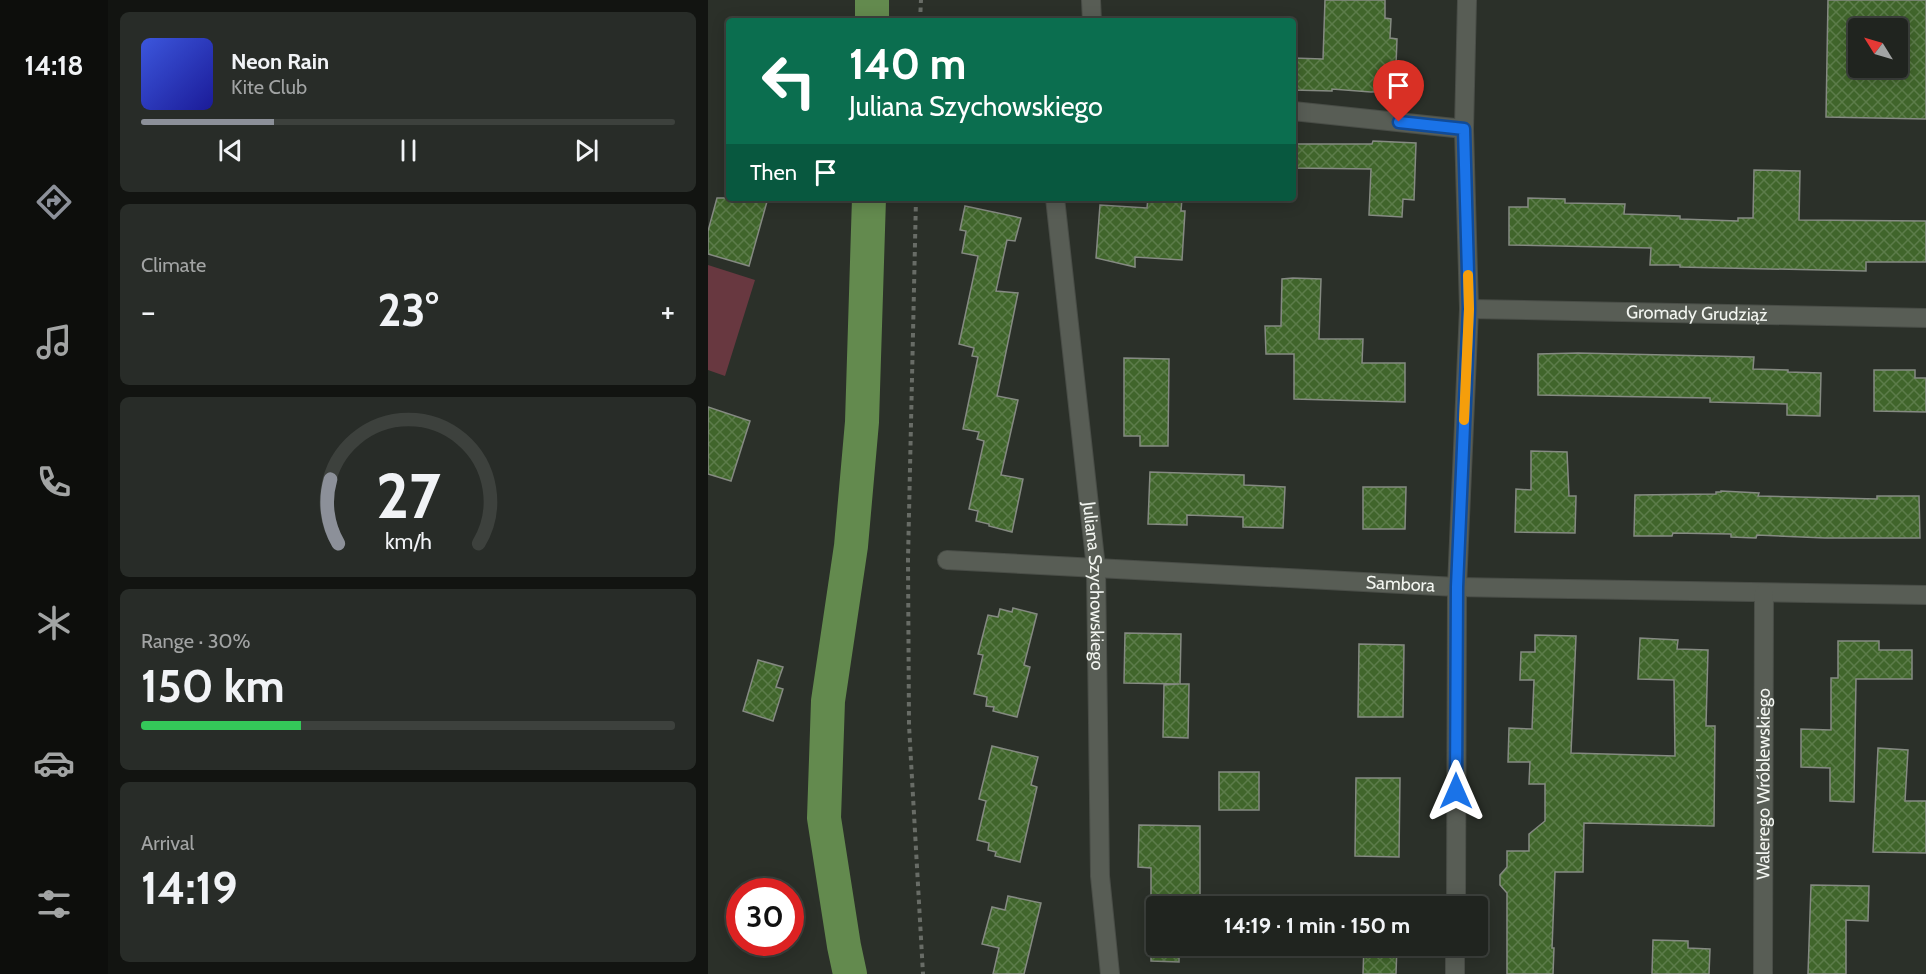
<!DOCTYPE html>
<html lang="en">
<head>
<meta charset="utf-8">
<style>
	:root { --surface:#20241f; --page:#282c28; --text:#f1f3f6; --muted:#a2a4a4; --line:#3d413d; --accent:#8c9099 }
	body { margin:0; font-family:Cabin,sans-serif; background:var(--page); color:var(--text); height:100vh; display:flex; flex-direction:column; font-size:22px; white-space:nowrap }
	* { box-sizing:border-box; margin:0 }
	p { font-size:20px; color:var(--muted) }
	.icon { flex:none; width:33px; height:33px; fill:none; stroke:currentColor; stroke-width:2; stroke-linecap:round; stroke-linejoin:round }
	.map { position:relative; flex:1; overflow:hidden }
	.sheet { display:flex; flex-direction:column; gap:12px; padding:12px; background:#121411; width:600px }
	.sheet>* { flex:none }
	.top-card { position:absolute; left:18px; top:18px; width:570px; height:183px; border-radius:6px; box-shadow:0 3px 15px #0003,0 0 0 2px var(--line); background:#0b6e4f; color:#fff; overflow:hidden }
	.needle { width:39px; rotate:307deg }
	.fabs { position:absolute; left:1140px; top:18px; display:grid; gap:12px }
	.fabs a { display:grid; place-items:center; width:60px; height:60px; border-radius:6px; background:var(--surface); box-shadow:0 3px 15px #0003,0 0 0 2px var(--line); font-size:30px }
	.speed { position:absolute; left:18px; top:878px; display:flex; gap:12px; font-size:30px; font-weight:700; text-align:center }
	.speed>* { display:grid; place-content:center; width:78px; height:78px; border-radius:50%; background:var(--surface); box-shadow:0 3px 15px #0003,0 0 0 2px var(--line); line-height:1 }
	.speed .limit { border:9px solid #d22; background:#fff; color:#111 }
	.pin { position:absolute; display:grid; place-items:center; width:51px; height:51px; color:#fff; margin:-62px -26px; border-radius:50% 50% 50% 0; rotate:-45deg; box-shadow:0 0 6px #0007 }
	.pin .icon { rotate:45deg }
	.me { position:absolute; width:66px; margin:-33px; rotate:0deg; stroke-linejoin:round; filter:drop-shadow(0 0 4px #0008) }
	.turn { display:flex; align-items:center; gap:21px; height:126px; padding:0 24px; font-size:27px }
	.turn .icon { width:78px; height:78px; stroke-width:2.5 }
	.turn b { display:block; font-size:42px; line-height:51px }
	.then { display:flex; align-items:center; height:57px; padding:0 24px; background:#0003; gap:12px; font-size:22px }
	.big { font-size:45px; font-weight:700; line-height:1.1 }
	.sheet .widget { flex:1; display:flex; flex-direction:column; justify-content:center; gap:9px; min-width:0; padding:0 21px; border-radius:9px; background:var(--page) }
	.sheet .dial { align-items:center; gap:0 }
	.dial svg { height:156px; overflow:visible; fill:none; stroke:var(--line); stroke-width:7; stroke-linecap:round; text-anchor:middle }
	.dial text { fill:var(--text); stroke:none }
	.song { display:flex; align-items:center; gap:18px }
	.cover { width:72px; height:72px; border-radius:9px; background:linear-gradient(135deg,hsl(230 70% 55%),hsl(240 70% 35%)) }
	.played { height:6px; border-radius:3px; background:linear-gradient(90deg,var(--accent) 25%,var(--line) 25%) }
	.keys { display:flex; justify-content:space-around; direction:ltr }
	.heat { display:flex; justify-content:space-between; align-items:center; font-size:33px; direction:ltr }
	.charge { height:9px; border-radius:4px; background:linear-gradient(90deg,#34c759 30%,var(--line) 0) }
	.trip { position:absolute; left:438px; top:896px; width:342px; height:60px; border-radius:6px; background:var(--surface); box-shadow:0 3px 15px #0003,0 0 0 2px var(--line); font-weight:700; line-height:60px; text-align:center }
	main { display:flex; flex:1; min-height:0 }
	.menu { display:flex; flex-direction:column; width:108px; justify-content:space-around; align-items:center; background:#0d0e0c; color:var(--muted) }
	.menu .icon { width:42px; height:42px }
	.menu .current { color:var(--accent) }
	.menu b { font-size:27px; color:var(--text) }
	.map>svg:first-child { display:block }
	.pitch { fill:#683840 }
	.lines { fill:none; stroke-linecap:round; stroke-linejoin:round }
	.canal { stroke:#638a4e; stroke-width:34 }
	.building { fill:url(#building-cross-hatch); stroke:#858a82; stroke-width:1.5; fill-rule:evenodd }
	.minor-casing { stroke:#494d47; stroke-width:20 }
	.path { stroke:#686c66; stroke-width:4; stroke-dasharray:4.5 4.5; stroke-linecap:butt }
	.minor { stroke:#585d55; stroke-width:18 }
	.route-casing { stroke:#114b97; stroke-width:15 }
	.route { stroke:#1a73e8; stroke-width:10 }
	.slow { stroke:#f59e0b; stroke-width:10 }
	.labels { text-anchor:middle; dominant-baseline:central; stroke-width:6; stroke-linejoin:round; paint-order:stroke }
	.street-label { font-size:18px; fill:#f2f5f0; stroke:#151714 }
</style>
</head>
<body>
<main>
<nav class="menu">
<b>14:18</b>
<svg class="icon current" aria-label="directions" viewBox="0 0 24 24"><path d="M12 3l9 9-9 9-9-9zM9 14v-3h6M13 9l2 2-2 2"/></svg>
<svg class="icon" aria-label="music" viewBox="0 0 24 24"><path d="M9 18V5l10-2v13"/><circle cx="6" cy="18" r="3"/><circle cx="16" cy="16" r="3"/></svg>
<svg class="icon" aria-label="phone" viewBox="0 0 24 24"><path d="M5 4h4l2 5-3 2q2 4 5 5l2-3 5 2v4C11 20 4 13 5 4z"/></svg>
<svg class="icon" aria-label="climate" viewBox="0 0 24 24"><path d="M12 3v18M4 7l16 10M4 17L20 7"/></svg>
<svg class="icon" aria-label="car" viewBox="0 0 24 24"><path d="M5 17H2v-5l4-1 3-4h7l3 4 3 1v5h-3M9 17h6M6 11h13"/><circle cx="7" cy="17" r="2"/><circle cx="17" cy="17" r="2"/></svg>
<svg class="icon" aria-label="filters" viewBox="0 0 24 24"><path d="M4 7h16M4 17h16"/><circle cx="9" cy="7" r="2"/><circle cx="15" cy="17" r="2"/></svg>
</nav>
<section class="sheet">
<div class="widget">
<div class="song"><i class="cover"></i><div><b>Neon Rain</b><p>Kite Club</p></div></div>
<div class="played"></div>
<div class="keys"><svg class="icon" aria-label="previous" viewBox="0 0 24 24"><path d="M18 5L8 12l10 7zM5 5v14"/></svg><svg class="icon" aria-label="pause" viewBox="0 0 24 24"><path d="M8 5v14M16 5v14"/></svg><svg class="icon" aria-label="next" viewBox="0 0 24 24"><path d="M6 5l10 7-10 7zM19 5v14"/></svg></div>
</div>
<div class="widget"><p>Climate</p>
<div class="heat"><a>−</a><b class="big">23°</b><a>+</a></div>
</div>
<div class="widget dial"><svg viewBox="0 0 100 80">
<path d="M14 69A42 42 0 1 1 86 69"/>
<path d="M14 69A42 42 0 0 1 10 36" stroke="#8c9099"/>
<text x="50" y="56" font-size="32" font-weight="700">27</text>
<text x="50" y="72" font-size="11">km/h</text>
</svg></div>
<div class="widget"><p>Range · 30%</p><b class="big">150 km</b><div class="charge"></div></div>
<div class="widget"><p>Arrival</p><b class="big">14:19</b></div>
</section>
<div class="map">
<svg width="1218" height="974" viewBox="0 0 1218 974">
	<defs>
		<pattern id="building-cross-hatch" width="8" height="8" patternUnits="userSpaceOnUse" patternTransform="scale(1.5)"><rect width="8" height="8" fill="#40652b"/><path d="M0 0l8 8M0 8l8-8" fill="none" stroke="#5c7c4a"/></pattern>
	</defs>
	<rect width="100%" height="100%" fill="#2b3029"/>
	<polygon class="pitch" points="0,265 47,280 17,376 0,370"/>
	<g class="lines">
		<g class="canal">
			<polyline points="164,0 164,21"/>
			<polyline points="142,974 136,946 116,818 120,701 143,546 154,422 161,198"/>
		</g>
	</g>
	<g class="building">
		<polygon points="617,0 677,0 677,18 683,19 682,38 689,39 687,91 663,92 624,89 624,91 585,90 585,58 615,59"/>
		<path d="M1120,0H1218V119L1118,117ZM1150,28H1190V68H1150Z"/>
		<polygon points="665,141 708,143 706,200 695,199 694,217 661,215 663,169 587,168 588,144 664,144"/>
		<polygon points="1046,170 1092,171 1091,220 1218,221 1218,262 1158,262 1158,271 972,267 972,265 942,265 943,248 801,245 801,207 820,207 820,198 857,199 857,203 917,204 916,214 972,216 972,219 1030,221 1030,218 1045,218"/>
		<polygon points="9,198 60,198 41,266 0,254 0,231"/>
		<polygon points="440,198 474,198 473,211 477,211 474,260 427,257 427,267 388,258 392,205 439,208"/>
		<polygon points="257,206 313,218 307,241 299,240 288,291 310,293 289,396 310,400 293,475 315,479 304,532 281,526 281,524 268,521 270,511 261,509 276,441 269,439 271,432 255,429 270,357 264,356 266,348 251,344 270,256 254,253 258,231 252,230"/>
		<polygon points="585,278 613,279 611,339 655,339 654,363 697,363 697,402 586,399 586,354 558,354 557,326 573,326 574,279"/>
		<polygon points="870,353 1046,357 1045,369 1080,370 1080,372 1113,373 1112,416 1079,415 1079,404 1002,402 1002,398 830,395 830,354"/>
		<polygon points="416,358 461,359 460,446 432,446 432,436 416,436"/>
		<polygon points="1166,370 1207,370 1207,378 1218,378 1218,412 1166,411"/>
		<polygon points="0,407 42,421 23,481 0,474"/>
		<polygon points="823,451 859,452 861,496 868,496 867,533 807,532 808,489 823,490"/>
		<polygon points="442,472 536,475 536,485 577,487 575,528 535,527 535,517 479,515 479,525 440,524"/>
		<polygon points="655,487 698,487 697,529 655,529"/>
		<polygon points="1013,491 1051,493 1050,496 1169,499 1169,496 1211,496 1212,538 1117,538 1049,535 1048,538 1023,537 1023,534 965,533 964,536 926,536 927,495 1008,494 1008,492 1013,492"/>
		<polygon points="305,608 329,614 316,665 322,667 309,717 285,711 286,707 278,706 279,697 266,694 275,655 270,654 280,615 290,617 292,609 304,612"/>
		<polygon points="417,633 473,634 472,684 481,684 480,738 455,737 456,685 471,684 416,683"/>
		<polygon points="827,635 868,636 863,753 967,756 966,680 930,679 932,638 970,640 969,649 1000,650 998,726 1007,726 1006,826 876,823 875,872 847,872 844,948 846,948 845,974 799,974 799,893 792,885 792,875 799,867 799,851 821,851 821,834 837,821 837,784 821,784 822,762 800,762 801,728 824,729 826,680 812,680 813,652 827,652"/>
		<polygon points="1130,641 1171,641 1171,650 1204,650 1204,679 1148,679 1146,802 1122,801 1122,768 1093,767 1093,729 1123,730 1123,678 1130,678"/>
		<polygon points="651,644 696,645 695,717 650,717"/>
		<polygon points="50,660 75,667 68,687 75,689 65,721 35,711"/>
		<polygon points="284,746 330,757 323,785 329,787 312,862 287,856 288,852 280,850 281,843 269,840 278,801 271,799"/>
		<polygon points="1170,748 1200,750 1197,801 1218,801 1218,853 1165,852"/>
		<rect x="511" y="772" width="40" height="38"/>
		<polygon points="648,778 692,778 691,857 647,856"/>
		<polygon points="431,825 492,826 492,906 448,906 448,945 471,945 471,962 443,961 443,868 430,867"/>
		<polygon points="1103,885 1161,886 1160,921 1138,920 1138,974 1100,974"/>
		<polygon points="300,896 333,903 316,974 285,974 291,948 274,944 284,907 297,910"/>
		<polygon points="945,940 980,941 980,948 1002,949 1001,974 944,974"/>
		<polygon points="656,945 689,945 688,974 655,974"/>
	</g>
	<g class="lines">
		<g class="minor-casing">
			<g id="minor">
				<polyline points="383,0 384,21"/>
				<polyline points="585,111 756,129"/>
				<path id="s1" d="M347,198L388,568L392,876L402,974"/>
				<path id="s2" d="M761,309L1218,318"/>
				<path id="s3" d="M239,560L749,587L1218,595"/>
				<polyline points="748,906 749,587 761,309 756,129 759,0"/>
				<polyline points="747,974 747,945"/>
				<path id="s4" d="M1055,974L1056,593"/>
			</g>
		</g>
		<g class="path">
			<polyline points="212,21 213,0"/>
			<polyline points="208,198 200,559 201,725 215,974"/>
		</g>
		<use href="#minor" class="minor"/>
	</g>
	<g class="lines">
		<g class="route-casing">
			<polyline id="route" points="691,122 756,129 761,309 749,587 748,791"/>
		</g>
		<use href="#route" class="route"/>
		<polyline class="slow" points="756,420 761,309 760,275"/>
	</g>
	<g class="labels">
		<g class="street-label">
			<text stroke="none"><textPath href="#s2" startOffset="228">Gromady Grudziąż</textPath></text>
			<text stroke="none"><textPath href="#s3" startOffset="454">Sambora</textPath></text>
			<text stroke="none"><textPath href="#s1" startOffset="390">Juliana Szychowskiego</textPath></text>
			<text stroke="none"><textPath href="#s4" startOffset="190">Walerego Wróblewskiego</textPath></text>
		</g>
	</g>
</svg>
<div class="fabs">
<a><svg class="needle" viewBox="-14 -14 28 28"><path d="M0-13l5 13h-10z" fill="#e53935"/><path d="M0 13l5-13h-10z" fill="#a2a4a4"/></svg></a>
</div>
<div class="speed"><div class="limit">30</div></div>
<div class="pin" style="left:691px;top:122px;background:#d93025"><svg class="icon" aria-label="arrive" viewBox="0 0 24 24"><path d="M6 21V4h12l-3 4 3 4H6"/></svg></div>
<svg class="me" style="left:748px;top:791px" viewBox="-20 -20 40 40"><path d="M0-17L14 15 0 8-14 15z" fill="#1a73e8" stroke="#fff" stroke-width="4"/></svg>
<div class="trip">14:19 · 1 min · 150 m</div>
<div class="top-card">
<div class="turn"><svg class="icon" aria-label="left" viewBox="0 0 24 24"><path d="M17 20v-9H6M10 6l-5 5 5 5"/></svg><div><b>140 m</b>Juliana Szychowskiego</div></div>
<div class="then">Then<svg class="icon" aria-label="arrive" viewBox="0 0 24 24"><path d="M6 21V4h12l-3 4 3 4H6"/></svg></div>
</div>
</div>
</main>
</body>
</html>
